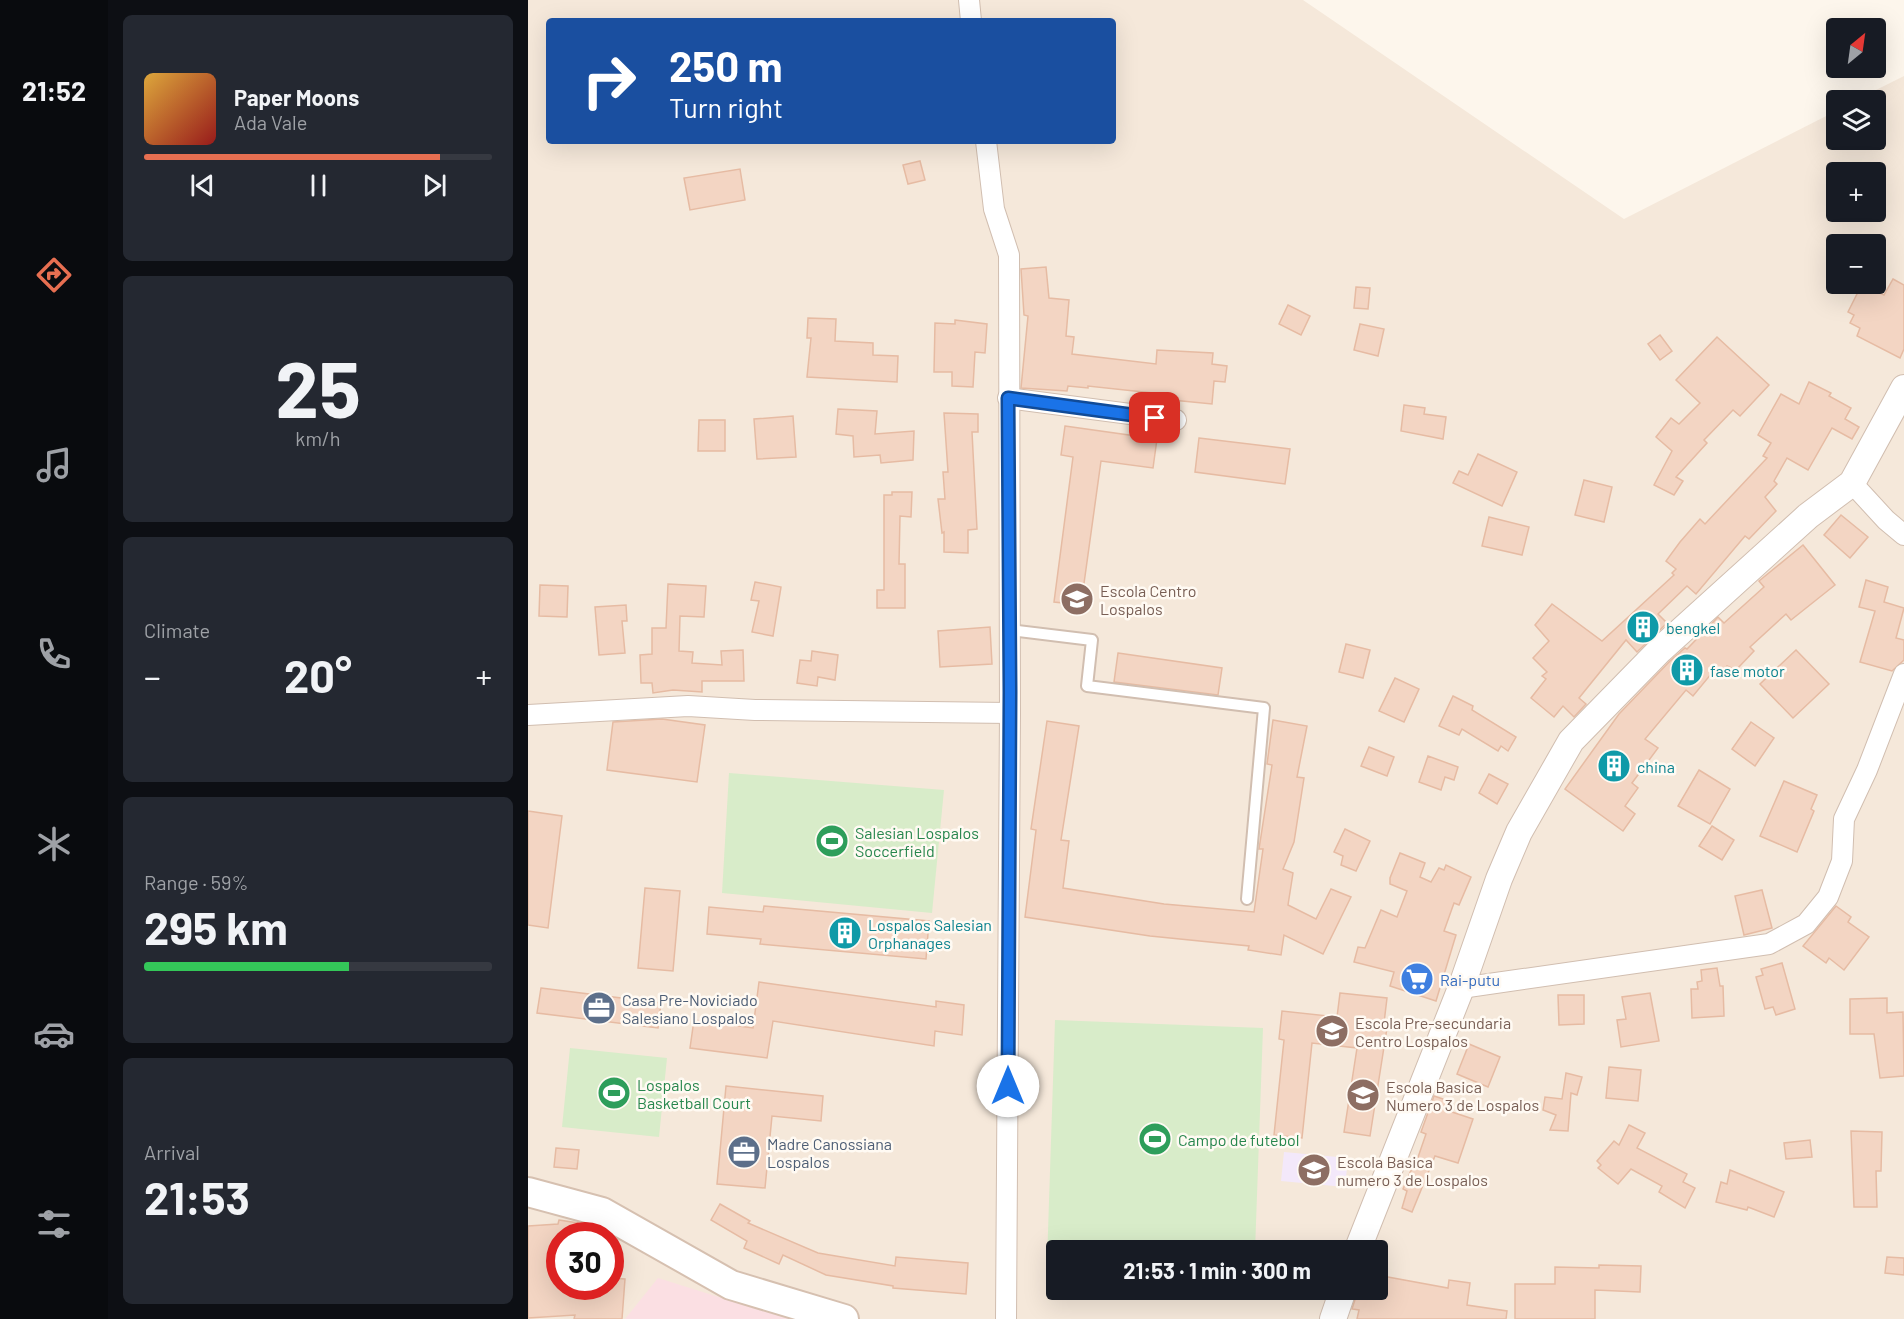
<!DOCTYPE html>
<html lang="en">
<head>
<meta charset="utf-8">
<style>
	:root { --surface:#171b24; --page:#242831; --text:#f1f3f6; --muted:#9ea1a6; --line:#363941; --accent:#e76f51 }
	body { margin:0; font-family:Barlow,sans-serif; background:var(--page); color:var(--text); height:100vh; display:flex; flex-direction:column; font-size:22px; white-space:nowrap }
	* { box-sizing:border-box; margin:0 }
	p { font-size:20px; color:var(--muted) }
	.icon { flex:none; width:33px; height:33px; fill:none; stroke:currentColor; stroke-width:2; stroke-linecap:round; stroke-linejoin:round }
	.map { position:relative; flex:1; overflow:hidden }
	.side { display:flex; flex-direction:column; gap:15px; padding:15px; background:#0d0f14; width:420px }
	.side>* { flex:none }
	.top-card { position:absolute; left:18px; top:18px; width:570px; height:126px; border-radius:6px; box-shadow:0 6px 24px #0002; background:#1a4fa0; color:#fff; overflow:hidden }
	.needle { width:39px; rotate:29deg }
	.buttons { position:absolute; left:1298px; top:18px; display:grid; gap:12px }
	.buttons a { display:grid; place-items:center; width:60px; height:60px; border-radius:6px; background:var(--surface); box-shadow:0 6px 24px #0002; font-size:30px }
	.speed { position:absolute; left:18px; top:1222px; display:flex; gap:12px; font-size:30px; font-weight:700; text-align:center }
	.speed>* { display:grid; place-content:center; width:78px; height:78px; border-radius:50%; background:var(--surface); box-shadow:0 6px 24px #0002; line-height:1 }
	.speed .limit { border:9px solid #d22; background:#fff; color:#111 }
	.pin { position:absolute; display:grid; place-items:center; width:51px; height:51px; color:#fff; margin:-26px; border-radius:12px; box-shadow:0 3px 9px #0006 }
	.me { position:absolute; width:66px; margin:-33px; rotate:0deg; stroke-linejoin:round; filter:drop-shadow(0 0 4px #0008) }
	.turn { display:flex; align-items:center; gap:21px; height:126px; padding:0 24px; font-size:27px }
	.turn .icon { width:78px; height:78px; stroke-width:2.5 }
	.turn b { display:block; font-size:42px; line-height:51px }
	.big { font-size:45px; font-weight:700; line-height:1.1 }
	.side .tile { flex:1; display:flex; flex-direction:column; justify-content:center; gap:9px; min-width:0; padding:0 21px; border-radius:9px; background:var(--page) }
	.side .dial { align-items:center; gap:0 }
	.dial b { font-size:78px; line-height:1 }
	.song { display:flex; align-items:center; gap:18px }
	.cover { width:72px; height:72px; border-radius:9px; background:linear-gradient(135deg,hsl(40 70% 55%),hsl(0 70% 35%)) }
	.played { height:6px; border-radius:3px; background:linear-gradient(90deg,var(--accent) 85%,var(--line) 85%) }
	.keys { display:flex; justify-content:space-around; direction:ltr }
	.heat { display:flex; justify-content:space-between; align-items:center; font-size:33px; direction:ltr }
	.charge { height:9px; border-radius:4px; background:linear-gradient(90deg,#34c759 59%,var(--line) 0) }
	.trip { position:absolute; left:518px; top:1240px; width:342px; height:60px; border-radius:6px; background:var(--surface); box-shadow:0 6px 24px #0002; font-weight:700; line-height:60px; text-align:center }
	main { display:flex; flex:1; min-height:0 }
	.menu { display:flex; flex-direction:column; width:108px; justify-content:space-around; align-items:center; background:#090b0e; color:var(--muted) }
	.menu .icon { width:42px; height:42px }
	.menu .on { color:var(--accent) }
	.menu b { font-size:27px; color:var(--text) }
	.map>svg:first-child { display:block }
	.residential { fill:#f5e8da; fill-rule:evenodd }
	.education { fill:#f3e8fa }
	.medical { fill:#fbdfe3 }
	.green { fill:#d8ecc9 }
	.building { fill:#f3d5c3; stroke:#e6bba3; stroke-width:1.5 }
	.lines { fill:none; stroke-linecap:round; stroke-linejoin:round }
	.service-casing { stroke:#d1beb0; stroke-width:14 }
	.minor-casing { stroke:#d1beb0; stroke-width:22 }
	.tertiary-casing { stroke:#d1beb0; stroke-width:28 }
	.secondary-casing { stroke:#d6c0b0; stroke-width:32 }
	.service { stroke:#fff; stroke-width:10 }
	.minor { stroke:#fff; stroke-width:20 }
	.tertiary { stroke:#fff; stroke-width:26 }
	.secondary { stroke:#fff; stroke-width:28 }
	.route-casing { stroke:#114b97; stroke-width:15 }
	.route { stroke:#1a73e8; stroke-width:10 }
	.labels { text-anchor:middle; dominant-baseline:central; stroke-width:5; stroke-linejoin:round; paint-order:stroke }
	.education-label { font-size:16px; fill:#785e54; stroke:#fffaf3; text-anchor:start }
	.culture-label { font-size:16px; fill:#0d838f; stroke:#fffaf3; text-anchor:start }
	.leisure-label { font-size:16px; fill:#27864d; stroke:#fffaf3; text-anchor:start }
	.shop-label { font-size:16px; fill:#366cbe; stroke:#fffaf3; text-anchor:start }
	.service-label { font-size:16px; fill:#4e5e75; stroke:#fffaf3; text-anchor:start }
</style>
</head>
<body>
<main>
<nav class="menu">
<b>21:52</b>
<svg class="icon on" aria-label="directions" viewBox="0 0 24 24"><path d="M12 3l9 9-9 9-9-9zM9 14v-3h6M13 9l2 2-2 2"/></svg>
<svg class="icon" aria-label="music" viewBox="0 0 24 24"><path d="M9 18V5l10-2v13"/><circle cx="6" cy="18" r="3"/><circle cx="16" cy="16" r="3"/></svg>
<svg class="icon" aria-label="phone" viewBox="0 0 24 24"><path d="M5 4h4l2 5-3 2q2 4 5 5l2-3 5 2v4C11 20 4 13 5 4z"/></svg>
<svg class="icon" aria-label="climate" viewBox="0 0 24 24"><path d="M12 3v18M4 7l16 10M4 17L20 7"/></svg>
<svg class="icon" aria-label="car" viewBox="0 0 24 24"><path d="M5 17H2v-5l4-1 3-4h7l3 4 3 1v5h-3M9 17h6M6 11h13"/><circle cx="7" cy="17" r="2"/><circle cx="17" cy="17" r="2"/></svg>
<svg class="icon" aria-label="filters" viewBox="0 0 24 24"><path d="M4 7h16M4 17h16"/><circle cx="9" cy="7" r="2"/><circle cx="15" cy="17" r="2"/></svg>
</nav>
<section class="side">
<div class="tile">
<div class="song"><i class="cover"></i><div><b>Paper Moons</b><p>Ada Vale</p></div></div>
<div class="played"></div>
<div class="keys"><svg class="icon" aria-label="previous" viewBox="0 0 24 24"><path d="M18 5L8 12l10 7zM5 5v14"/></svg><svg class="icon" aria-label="pause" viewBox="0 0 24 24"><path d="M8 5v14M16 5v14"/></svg><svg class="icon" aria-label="next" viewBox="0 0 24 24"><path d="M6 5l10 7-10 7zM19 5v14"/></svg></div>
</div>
<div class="tile dial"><b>25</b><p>km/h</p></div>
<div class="tile"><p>Climate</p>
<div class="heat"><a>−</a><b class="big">20°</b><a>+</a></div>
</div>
<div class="tile"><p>Range · 59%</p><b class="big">295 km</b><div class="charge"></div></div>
<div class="tile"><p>Arrival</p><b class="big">21:53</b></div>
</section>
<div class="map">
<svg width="1376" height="1319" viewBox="0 0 1376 1319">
	<rect width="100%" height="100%" fill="#fdf6ec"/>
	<path class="residential" d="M0,0H775L1096,219L1308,111V140H1347V100H1328L1376,76V1319H0ZM21,21H585V141H21ZM1308,172H1347V212H1308ZM1308,244H1347V284H1308ZM32,1236H82V1287H32ZM528,1251H849V1290H528Z"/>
	<polygon class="education" points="756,1152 820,1158 817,1187 753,1181"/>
	<polygon class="medical" points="130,1278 261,1319 97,1319"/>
	<g class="green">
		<polygon points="201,773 416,790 404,913 194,893"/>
		<polygon points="527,1020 735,1028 727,1251 528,1251 528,1290 726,1290 725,1300 518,1292"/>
		<polygon points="42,1048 139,1058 131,1137 34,1127"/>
	</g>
	<g class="building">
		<polygon points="392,161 397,180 380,184 375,165"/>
		<polygon points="212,169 217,200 162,210 156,178"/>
		<polygon points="518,267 521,298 541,300 538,336 546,337 544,354 628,364 629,350 685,353 684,364 699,366 697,382 686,381 684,404 634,399 634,394 560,386 560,388 540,386 539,391 493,388 500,316 496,315 493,269"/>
		<polygon points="1365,279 1376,285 1376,349 1372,358 1329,336 1332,328 1322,323 1326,315 1320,312 1334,284 1356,295"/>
		<polygon points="828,287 842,288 840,309 826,308"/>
		<polygon points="760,305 782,316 773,335 751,324"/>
		<polygon points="280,318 308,319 307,341 345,343 345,355 370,356 369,382 279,377 283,338 279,338"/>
		<polygon points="427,320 459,324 457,353 447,352 445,387 424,386 424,372 406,372 407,323 427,324"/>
		<polygon points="832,324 856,329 850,356 826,350"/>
		<polygon points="1132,335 1144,351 1132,360 1120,344"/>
		<polygon points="1189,337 1241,385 1212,416 1205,410 1176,440 1179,443 1148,477 1155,481 1146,495 1126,485 1144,451 1128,437 1143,418 1151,424 1172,403 1148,380"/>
		<polygon points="1281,382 1303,393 1301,396 1323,408 1317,419 1331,427 1324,439 1304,428 1280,470 1259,458 1246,481 1249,484 1237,497 1248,511 1221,539 1217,536 1168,594 1159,586 1130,614 1139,623 1109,652 1098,640 1051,698 1058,704 1046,717 1035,706 1026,717 1003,698 1018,679 1014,676 1019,672 1005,658 1021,641 1007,625 1024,604 1074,641 1146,575 1144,573 1148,569 1138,561 1152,542 1172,519 1177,524 1239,458 1235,456 1243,443 1230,435 1253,394 1271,404"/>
		<polygon points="876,405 897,408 896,414 918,417 915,439 873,431"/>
		<polygon points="310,409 349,411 347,434 386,431 385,460 353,463 352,455 326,457 325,436 308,434"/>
		<polygon points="416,413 450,414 450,432 444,432 449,529 440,530 440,553 416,552 416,532 414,533 410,499 417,499 415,472 420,472"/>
		<polygon points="265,416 268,457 229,459 226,419"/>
		<polygon points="171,420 197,420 197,451 170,451"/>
		<polygon points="537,426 629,439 625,468 573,461 553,605 526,602 545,457 533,455"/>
		<polygon points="671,438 762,449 757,484 667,472"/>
		<polygon points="950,454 989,472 974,506 925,483 931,471 940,475"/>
		<polygon points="1056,480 1084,487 1076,522 1047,515"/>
		<polygon points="364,492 384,492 383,517 372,516 371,564 377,564 377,608 349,608 349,590 356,590 356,495 364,495"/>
		<polygon points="1313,515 1340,537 1322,558 1296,535"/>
		<polygon points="961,517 1001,527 994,555 954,546"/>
		<polygon points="1275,545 1307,585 1263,620 1258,614 1222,647 1226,651 1208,670 1199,666 1193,673 1188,668 1165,696 1158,690 1117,739 1130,748 1104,783 1110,788 1097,806 1107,814 1095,831 1037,789 1091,714 1142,661 1157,648 1159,649 1190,617 1196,623 1236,587 1231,581"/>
		<polygon points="1338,580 1360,587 1356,602 1376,608 1368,638 1376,640 1376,660 1364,671 1332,662 1347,611 1331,607"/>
		<polygon points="227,582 253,587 245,636 224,632 231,601 223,600"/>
		<polygon points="140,584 178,586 176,617 152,616 151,651 165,652 164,663 194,665 193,651 215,650 216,681 174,681 174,692 145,690 125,693 124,683 113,683 112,655 124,654 124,628 138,628"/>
		<polygon points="12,585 40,586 39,617 11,616"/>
		<polygon points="98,605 99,621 94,621 97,653 71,655 67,607"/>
		<polygon points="462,627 464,664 412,667 410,631"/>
		<polygon points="818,644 842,650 835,678 811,672"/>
		<polygon points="1268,650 1301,684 1265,718 1232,684"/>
		<polygon points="284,651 310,655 307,680 290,677 289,686 269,683 272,660 283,661"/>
		<polygon points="590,653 694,668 690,695 586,682"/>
		<polygon points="867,678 891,689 876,722 851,711"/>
		<polygon points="925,696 945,706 944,710 988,737 980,751 973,746 970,751 934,729 931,735 911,726"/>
		<polygon points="134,719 177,725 169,782 79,770 85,722"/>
		<polygon points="745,720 779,726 769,777 776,778 766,842 755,869 765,873 760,905 788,919 803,889 823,897 795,954 756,935 753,955 720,950 721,946 622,936 497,917 508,830 503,829 519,721 551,726 533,840 541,841 535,888 636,904 726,912 735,849 731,849 744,765 739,764"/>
		<polygon points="1223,722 1246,738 1227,766 1204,749"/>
		<polygon points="841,747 866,757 859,776 833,766"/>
		<polygon points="900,756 930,767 926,780 917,777 913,790 891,782"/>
		<polygon points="1171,770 1202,789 1182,824 1150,806"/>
		<polygon points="961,774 980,784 969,804 951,793"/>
		<polygon points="1256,781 1289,795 1283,809 1286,811 1269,852 1232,836"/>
		<polygon points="0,811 34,816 20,928 0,925"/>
		<polygon points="1184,826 1206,840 1194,860 1171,846"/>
		<polygon points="817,829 842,841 828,871 813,865 815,856 806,852"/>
		<polygon points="872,853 897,863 892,877 903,882 911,868 916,870 918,865 943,877 931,905 926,903 916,931 928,935 908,1001 862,986 866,972 826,962 830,947 837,948 853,910 869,917 879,891 862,884 862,878"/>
		<polygon points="117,888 152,891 145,971 110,968"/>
		<polygon points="1234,890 1244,928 1216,935 1207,896"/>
		<polygon points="236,906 401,921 398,959 232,944 233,939 179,934 181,907 235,912"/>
		<polygon points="1308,906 1323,917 1320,922 1341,937 1316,970 1301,958 1298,963 1275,946"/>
		<polygon points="1254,963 1267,1009 1248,1015 1245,1007 1237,1009 1228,977 1235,975 1233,969"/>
		<polygon points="1189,968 1192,986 1195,986 1196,1016 1164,1018 1163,989 1170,989 1169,982 1174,981 1173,970"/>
		<polygon points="231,982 408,1007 408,1001 436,1005 434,1035 407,1031 406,1046 245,1021 239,1058 162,1048 166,1020 225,1028"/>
		<polygon points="13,988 133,1003 130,1028 9,1013"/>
		<polygon points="812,993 859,998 856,1023 859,1028 842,1136 816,1132 829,1048 784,1043 774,1138 746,1135 756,1040 751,1039 754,1011 809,1017"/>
		<polygon points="1122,993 1131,1041 1093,1047 1089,1020 1098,1019 1094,997"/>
		<polygon points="1030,995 1056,995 1056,1024 1031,1025"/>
		<polygon points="1359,998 1359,1013 1375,1012 1376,1076 1352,1078 1346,1034 1322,1034 1322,999"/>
		<polygon points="941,1044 972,1057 960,1087 929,1074"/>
		<polygon points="1081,1067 1113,1070 1110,1101 1078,1098"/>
		<polygon points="1038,1073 1054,1077 1049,1095 1043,1093 1040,1131 1022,1130 1028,1115 1015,1110 1017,1097 1034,1099"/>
		<polygon points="198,1086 295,1096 293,1121 244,1116 237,1188 189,1184"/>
		<polygon points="906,1096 924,1102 921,1111 945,1119 930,1163 907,1156 884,1212 874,1208 879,1191 875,1189 884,1168 886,1169 898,1134 893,1132"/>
		<polygon points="1101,1125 1117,1133 1109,1148 1159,1174 1155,1182 1167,1188 1157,1208 1131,1192 1134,1186 1103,1169 1090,1184 1070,1168 1073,1165 1069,1161 1086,1141 1091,1145"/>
		<polygon points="1323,1131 1354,1132 1353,1171 1348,1171 1349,1207 1326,1207"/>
		<polygon points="1282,1140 1284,1157 1258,1159 1256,1143"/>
		<polygon points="28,1148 51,1150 49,1169 26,1167"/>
		<polygon points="1202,1170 1256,1192 1246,1217 1220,1207 1219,1210 1188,1202 1193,1182 1199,1184"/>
		<polygon points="192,1204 222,1221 220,1223 290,1253 367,1266 368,1257 440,1263 438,1294 365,1288 365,1286 298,1275 255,1255 251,1264 216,1248 219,1241 183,1220"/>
		<polygon points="31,1220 50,1223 49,1236 32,1236 32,1246 27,1246 30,1287 82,1287 82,1278 97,1279 94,1319 46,1319 47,1315 0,1318 0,1226 30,1224"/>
		<polygon points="1359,1257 1376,1258 1376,1275 1357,1273"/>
		<polygon points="1071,1265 1113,1266 1112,1292 1067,1290 1067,1319 987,1319 987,1284 1027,1284 1027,1267 1071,1268"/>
		<polygon points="849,1275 920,1288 921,1280 942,1283 939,1305 979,1311 978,1319 829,1319 831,1310 824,1309 830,1290 849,1290"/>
	</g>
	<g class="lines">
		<g class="service-casing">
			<polyline id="service" points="482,630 564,640 559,686 736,708 719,899"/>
		</g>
		<g class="minor-casing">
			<g id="minor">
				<polyline points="441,0 443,21"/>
				<polyline points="458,141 466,209 481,255 482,713 478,1319"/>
				<polyline points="480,398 648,420"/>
				<polyline points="1324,483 1358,520 1376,535"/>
				<polyline points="0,715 160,706 227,710 482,713"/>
				<polyline points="933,988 1241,944 1278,924 1300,897 1314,861 1316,819 1339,770 1376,674"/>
			</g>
		</g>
		<g class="tertiary-casing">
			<g id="tertiary">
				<polyline points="829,1251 933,988 971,879 991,832 1043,741 1132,650 1280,516 1324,483 1376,388"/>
				<polyline points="805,1319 815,1290"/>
			</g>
		</g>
		<g class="secondary-casing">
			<polyline id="secondary" points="0,1192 74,1212 203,1285 316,1319"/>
		</g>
		<use href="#service" class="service"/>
		<use href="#minor" class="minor"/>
		<use href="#tertiary" class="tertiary"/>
		<use href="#secondary" class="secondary"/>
	</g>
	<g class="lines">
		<g class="route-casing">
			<polyline id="route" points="480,1086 482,692 480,398 627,418"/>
		</g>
		<use href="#route" class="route"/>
	</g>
	<defs>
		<g id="school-disc" transform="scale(1.725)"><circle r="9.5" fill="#8d6e63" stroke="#fffaf3"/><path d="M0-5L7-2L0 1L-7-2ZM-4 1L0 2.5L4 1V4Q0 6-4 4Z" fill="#fff"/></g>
		<g id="building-disc" transform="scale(1.725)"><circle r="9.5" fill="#0f9aa8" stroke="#fffaf3"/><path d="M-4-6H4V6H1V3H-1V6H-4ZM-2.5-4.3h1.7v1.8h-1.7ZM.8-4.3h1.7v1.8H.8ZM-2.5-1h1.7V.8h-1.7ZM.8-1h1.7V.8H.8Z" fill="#fff"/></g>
		<g id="stadium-disc" transform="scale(1.725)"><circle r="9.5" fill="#2e9e5b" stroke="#fffaf3"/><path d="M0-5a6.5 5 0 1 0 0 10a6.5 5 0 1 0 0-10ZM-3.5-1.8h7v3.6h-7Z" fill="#fff"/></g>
		<g id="supermarket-disc" transform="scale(1.725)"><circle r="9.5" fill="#3f7fe0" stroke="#fffaf3"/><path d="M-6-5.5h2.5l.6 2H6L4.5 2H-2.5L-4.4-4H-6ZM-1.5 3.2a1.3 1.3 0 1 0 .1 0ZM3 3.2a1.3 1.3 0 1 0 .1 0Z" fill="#fff"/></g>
		<g id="office-disc" transform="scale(1.725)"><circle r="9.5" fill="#5c6f8a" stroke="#fffaf3"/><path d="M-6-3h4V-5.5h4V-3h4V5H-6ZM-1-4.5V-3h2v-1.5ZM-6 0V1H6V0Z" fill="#fff"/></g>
	</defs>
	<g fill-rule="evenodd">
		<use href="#school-disc" x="549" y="599"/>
		<use href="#building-disc" x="1115" y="627"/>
		<use href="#building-disc" x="1159" y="670"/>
		<use href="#building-disc" x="1086" y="766"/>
		<use href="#stadium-disc" x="304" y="841"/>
		<use href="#building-disc" x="317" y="933"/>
		<use href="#supermarket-disc" x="889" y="979"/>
		<use href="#office-disc" x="71" y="1008"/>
		<use href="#school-disc" x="804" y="1031"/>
		<use href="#stadium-disc" x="86" y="1093"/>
		<use href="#school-disc" x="835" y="1095"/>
		<use href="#stadium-disc" x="627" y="1139"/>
		<use href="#office-disc" x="216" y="1152"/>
		<use href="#school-disc" x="786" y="1170"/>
	</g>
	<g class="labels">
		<g class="education-label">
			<text x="572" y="590">Escola Centro<tspan x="572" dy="18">Lospalos</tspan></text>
			<text x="827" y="1022">Escola Pre-secundaria<tspan x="827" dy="18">Centro Lospalos</tspan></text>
			<text x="858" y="1086">Escola Basica<tspan x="858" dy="18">Numero 3 de Lospalos</tspan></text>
			<text x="809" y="1161">Escola Basica<tspan x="809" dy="18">numero 3 de Lospalos</tspan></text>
		</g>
		<g class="culture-label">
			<text x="1138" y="627">bengkel</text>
			<text x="1182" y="670">fase motor</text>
			<text x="1109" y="766">china</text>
			<text x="340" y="924">Lospalos Salesian<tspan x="340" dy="18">Orphanages</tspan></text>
		</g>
		<g class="leisure-label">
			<text x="327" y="832">Salesian Lospalos<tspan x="327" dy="18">Soccerfield</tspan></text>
			<text x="109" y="1084">Lospalos<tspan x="109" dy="18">Basketball Court</tspan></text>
			<text x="650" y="1139">Campo de futebol</text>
		</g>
		<g class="shop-label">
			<text x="912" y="979">Rai-putu</text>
		</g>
		<g class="service-label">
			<text x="94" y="999">Casa Pre-Noviciado<tspan x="94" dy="18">Salesiano Lospalos</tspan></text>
			<text x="239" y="1143">Madre Canossiana<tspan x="239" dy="18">Lospalos</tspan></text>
		</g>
	</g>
</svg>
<div class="buttons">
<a><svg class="needle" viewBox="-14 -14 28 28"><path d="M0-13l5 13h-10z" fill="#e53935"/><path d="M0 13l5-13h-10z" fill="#9ea1a6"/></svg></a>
<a><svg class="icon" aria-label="layers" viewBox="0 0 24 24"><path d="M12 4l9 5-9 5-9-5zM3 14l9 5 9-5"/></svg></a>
<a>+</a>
<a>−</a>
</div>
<div class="speed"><div class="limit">30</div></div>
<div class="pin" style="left:627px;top:418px;background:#d93025"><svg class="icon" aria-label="arrive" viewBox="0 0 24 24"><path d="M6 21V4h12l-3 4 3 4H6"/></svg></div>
<svg class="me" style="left:480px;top:1086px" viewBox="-20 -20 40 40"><circle r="19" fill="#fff"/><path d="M0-13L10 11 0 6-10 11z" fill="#1a73e8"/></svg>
<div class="trip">21:53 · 1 min · 300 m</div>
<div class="top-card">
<div class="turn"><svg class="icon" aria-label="right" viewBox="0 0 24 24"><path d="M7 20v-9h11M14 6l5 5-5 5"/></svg><div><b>250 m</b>Turn right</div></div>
</div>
</div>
</main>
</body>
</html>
